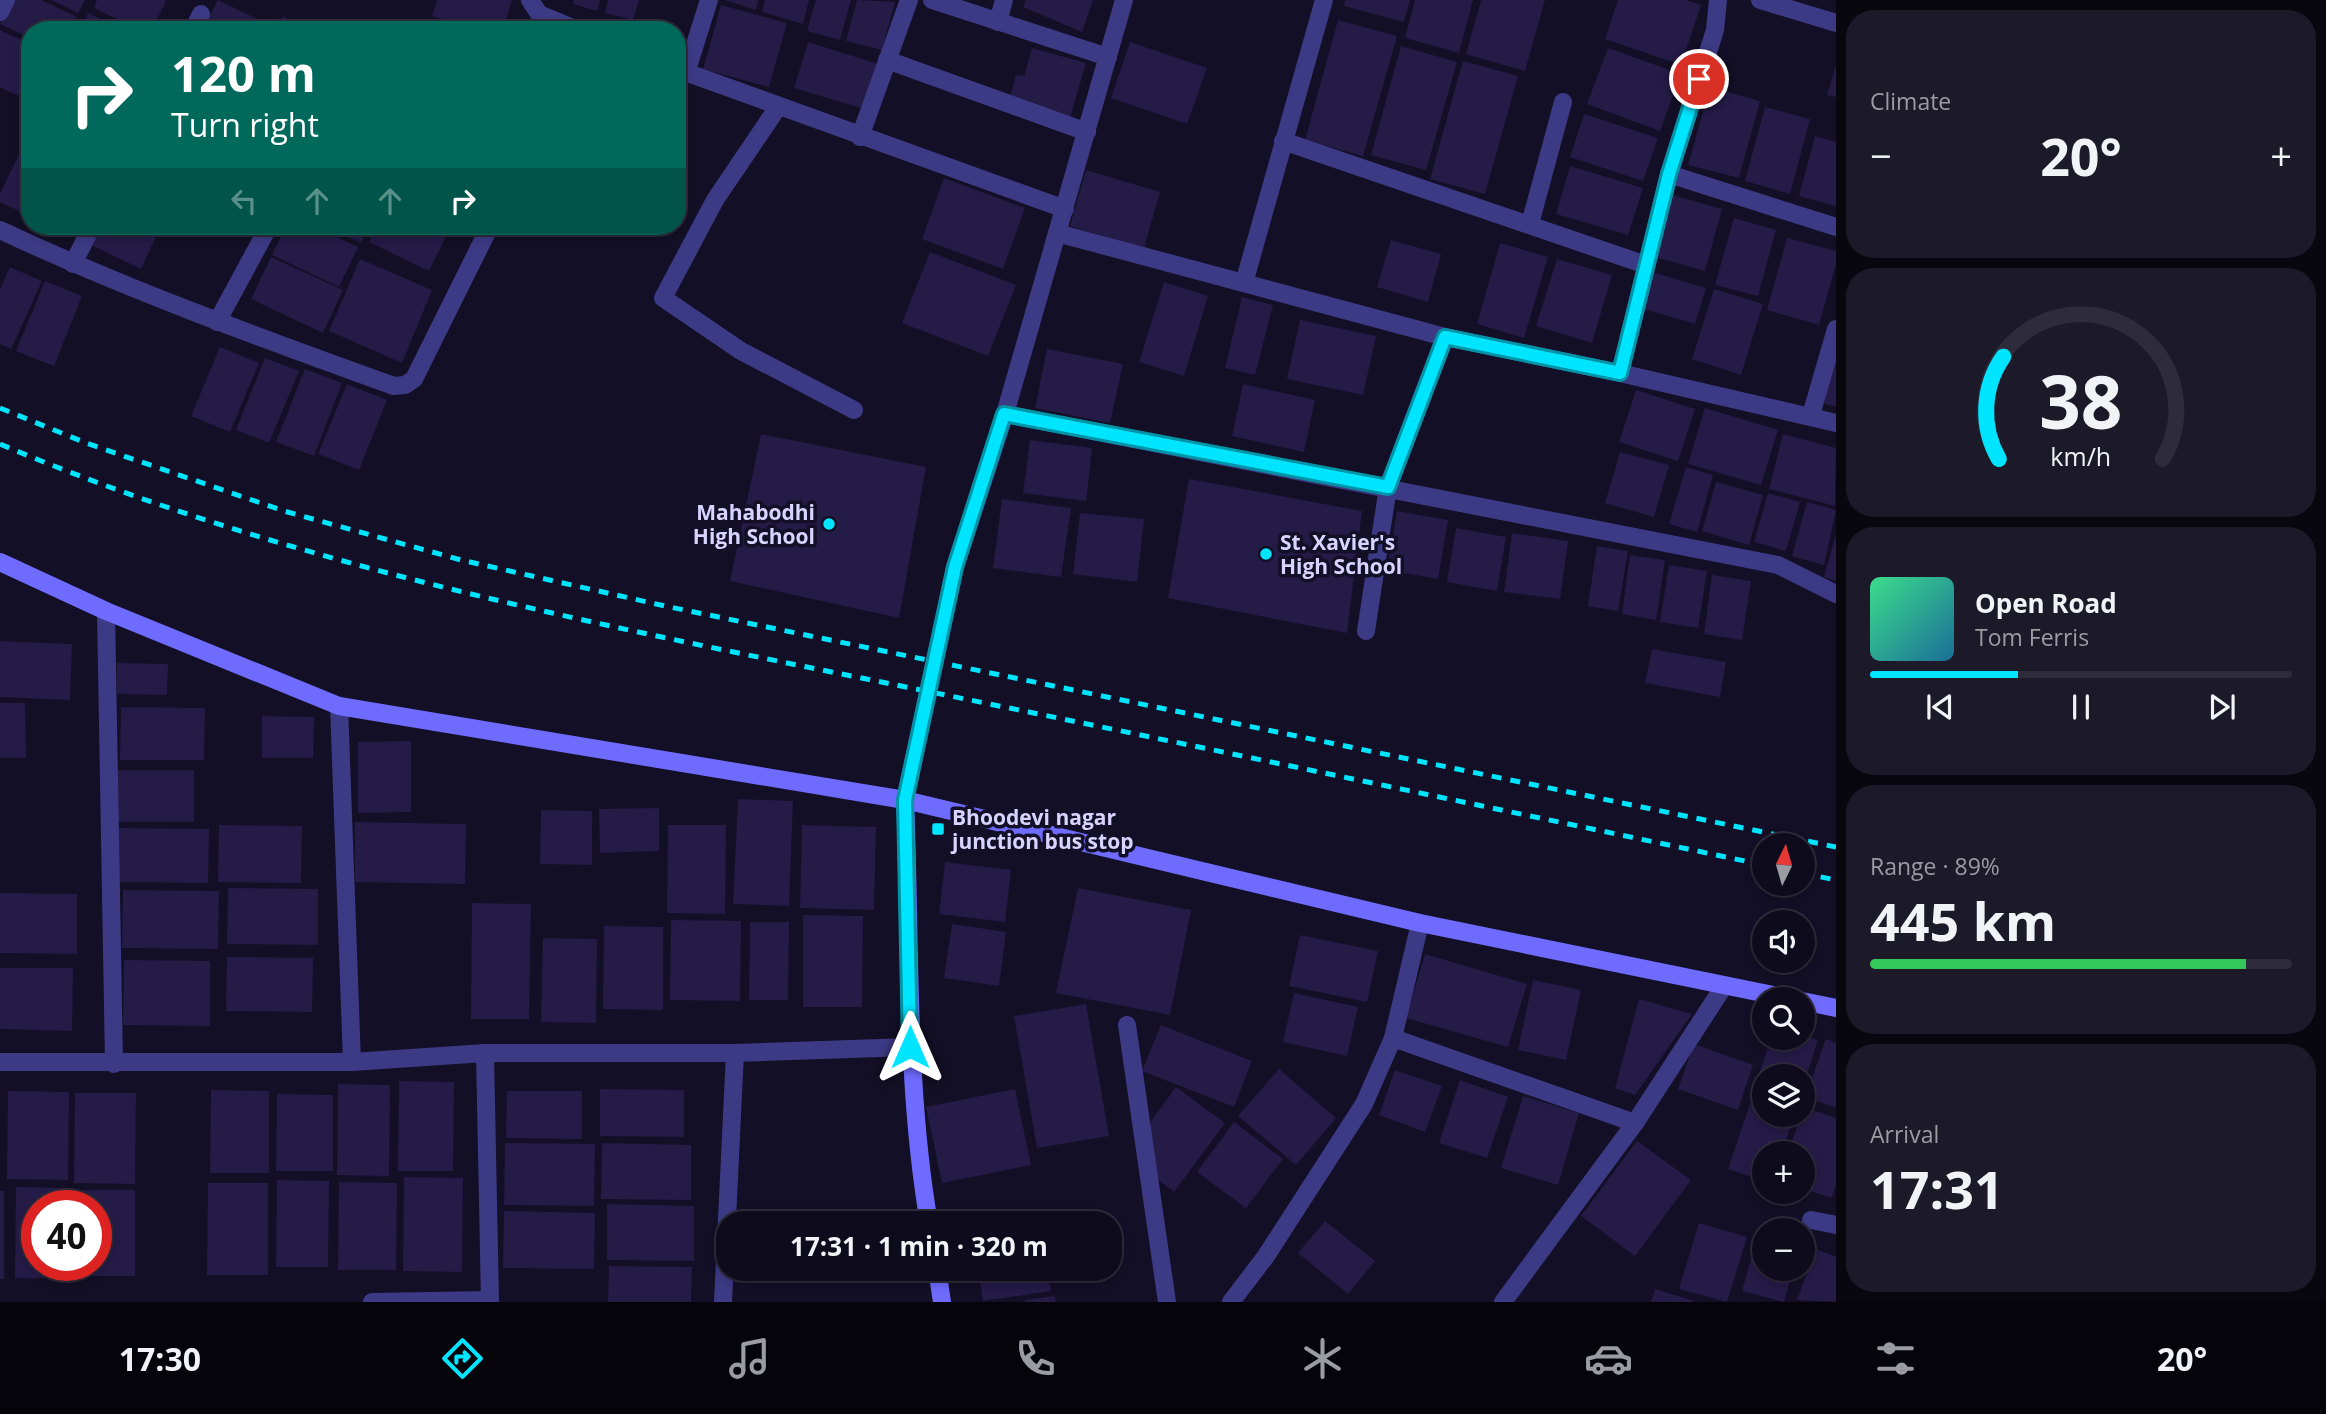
<!DOCTYPE html>
<html lang="en">
<head>
<meta charset="utf-8">
<style>
	:root { --surface:#0e0b1c; --page:#1c1929; --text:#f1f3f6; --muted:#9b9ba3; --line:#2e2b3b; --accent:#00e5ff }
	body { margin:0; font-family:"Open Sans",sans-serif; background:var(--page); color:var(--text); height:100vh; display:flex; flex-direction:column; font-size:26px; white-space:nowrap }
	* { box-sizing:border-box; margin:0 }
	p { font-size:23px; color:var(--muted) }
	.icon { flex:none; width:38px; height:38px; fill:none; stroke:currentColor; stroke-width:2; stroke-linecap:round; stroke-linejoin:round }
	.map { position:relative; flex:1; overflow:hidden }
	.sheet { display:flex; flex-direction:column; gap:10px; padding:10px; background:#08060f; width:490px }
	.sheet>* { flex:none }
	.banner { position:absolute; left:21px; top:21px; width:665px; height:214px; border-radius:28px; box-shadow:0 4px 10px #0003,0 0 0 2px var(--line); background:#00695c; color:#fff; overflow:hidden }
	.needle { width:46px; rotate:5deg }
	.controls { position:absolute; left:1752px; top:833px; display:grid; gap:14px }
	.controls a { display:grid; place-items:center; width:63px; height:63px; border-radius:50%; background:var(--surface); box-shadow:0 4px 10px #0003,0 0 0 2px var(--line); font-size:35px }
	.speed { position:absolute; left:21px; top:1190px; display:flex; gap:14px; font-size:35px; font-weight:700; text-align:center }
	.speed>* { display:grid; place-content:center; width:91px; height:91px; border-radius:50%; background:var(--surface); box-shadow:0 4px 10px #0003,0 0 0 2px var(--line); line-height:1 }
	.speed .limit { border:10px solid #d22; background:#fff; color:#111 }
	.pin { position:absolute; display:grid; place-items:center; width:60px; height:60px; color:#fff; margin:-30px; border:4px solid #fff; border-radius:50%; box-shadow:0 2px 7px #0007 }
	.me { position:absolute; width:77px; margin:-38px; rotate:0deg; stroke-linejoin:round; filter:drop-shadow(0 0 5px #0008) }
	.turn { display:flex; align-items:center; gap:24px; height:147px; padding:0 35px; font-size:32px }
	.turn .icon { width:91px; height:91px; stroke-width:2.5 }
	.turn b { display:block; font-size:49px; line-height:60px }
	.lanes { display:flex; align-items:center; height:66px; padding:0 35px; background:#0003; justify-content:center; gap:35px; direction:ltr }
	.lanes .off { opacity:.35 }
	.big { font-size:52px; font-weight:700; line-height:1.1 }
	.sheet .card { flex:1; display:flex; flex-direction:column; justify-content:center; gap:10px; min-width:0; padding:0 24px; border-radius:28px; background:var(--page) }
	.sheet .dial { align-items:center; gap:0 }
	.dial svg { height:182px; overflow:visible; fill:none; stroke:var(--line); stroke-width:7; stroke-linecap:round; text-anchor:middle }
	.dial text { fill:var(--text); stroke:none }
	.song { display:flex; align-items:center; gap:21px }
	.cover { width:84px; height:84px; border-radius:10px; background:linear-gradient(135deg,hsl(150 70% 55%),hsl(200 70% 35%)) }
	.played { height:7px; border-radius:4px; background:linear-gradient(90deg,var(--accent) 35%,var(--line) 35%) }
	.keys { display:flex; justify-content:space-around; direction:ltr }
	.heat { display:flex; justify-content:space-between; align-items:center; font-size:38px; direction:ltr }
	.charge { height:10px; border-radius:5px; background:linear-gradient(90deg,#34c759 89%,var(--line) 0) }
	.trip { position:absolute; left:716px; top:1211px; width:406px; height:70px; border-radius:28px; background:var(--surface); box-shadow:0 4px 10px #0003,0 0 0 2px var(--line); font-weight:700; line-height:70px; text-align:center }
	.tabs { display:flex; height:112px; justify-content:space-around; align-items:center; background:#06040b; color:var(--muted) }
	.tabs .icon { width:49px; height:49px }
	.tabs .on { color:var(--accent) }
	.tabs b { font-size:32px; color:var(--text) }
	main { display:flex; flex:1; min-height:0 }
	.map>svg:first-child { display:block }
	.building { fill:#241b47 }
	.lines { fill:none; stroke-linecap:round; stroke-linejoin:round }
	.street { stroke:#3d3a85; stroke-width:18 }
	.secondary { stroke:#6f6bff; stroke-width:18 }
	.rail { stroke:#00e5ff; stroke-width:5; stroke-dasharray:10 9; stroke-linecap:butt }
	.route-casing { stroke:#0095a6; stroke-width:18 }
	.route { stroke:#00e5ff; stroke-width:12 }
	.poi-dot { fill:#00e5ff; stroke:#130f26; stroke-width:2.5 }
	.labels { text-anchor:middle; dominant-baseline:central; stroke-width:7; stroke-linejoin:round; paint-order:stroke }
	.poi-label { font-size:21px; font-weight:bold; fill:#d9d4ff; stroke:#130f26; text-anchor:start }
</style>
</head>
<body>
<main>
<div class="map">
<svg width="1836" height="1302" viewBox="0 0 1836 1302">
	<rect width="100%" height="100%" fill="#130f26"/>
	<g class="building">
		<polygon points="12,0 41,0 77,17 71,30 30,30 30,38 0,24"/>
		<polygon points="51,0 85,0 78,13"/>
		<polygon points="97,0 165,0 166,1 152,30 140,30 94,8"/>
		<polygon points="218,0 268,24 265,30 202,30"/>
		<polygon points="437,0 512,0 503,30 475,30 432,16"/>
		<polygon points="574,0 600,0 597,11 573,4"/>
		<polygon points="608,0 639,0 633,20 605,13"/>
		<polygon points="725,0 758,0 756,10"/>
		<polygon points="765,0 809,0 803,24 762,12"/>
		<polygon points="816,0 851,0 840,40 807,31"/>
		<polygon points="857,0 895,2 882,50 846,41"/>
		<polygon points="1026,0 1093,0 1082,32 1023,7"/>
		<polygon points="1345,0 1410,0 1404,22 1344,6"/>
		<polygon points="1415,0 1473,0 1459,53 1405,38"/>
		<polygon points="1481,0 1545,0 1525,71 1466,54"/>
		<polygon points="1618,0 1686,0 1701,5 1681,65 1605,39"/>
		<polygon points="721,5 787,23 769,87 703,69"/>
		<polygon points="88,13 123,30 80,30"/>
		<polygon points="283,16 308,30 276,30"/>
		<polygon points="1338,20 1397,36 1363,156 1305,140"/>
		<polygon points="0,30 30,44 30,101 0,87"/>
		<polygon points="808,42 878,64 864,109 794,88"/>
		<polygon points="1130,42 1207,68 1187,124 1111,98"/>
		<polygon points="1401,46 1457,62 1426,170 1371,155"/>
		<polygon points="1032,48 1086,63 1070,118 1009,100 1016,75 1024,76"/>
		<polygon points="1608,48 1681,74 1660,131 1587,104"/>
		<polygon points="1463,61 1518,76 1485,194 1430,179"/>
		<polygon points="1836,65 1836,97 1827,95"/>
		<polygon points="1710,87 1760,101 1739,178 1688,165"/>
		<polygon points="1765,107 1810,119 1790,194 1745,181"/>
		<polygon points="1584,114 1658,138 1643,181 1570,157"/>
		<polygon points="1815,136 1836,142 1836,206 1799,196"/>
		<polygon points="26,139 30,140 30,216 0,202 0,194"/>
		<polygon points="1570,166 1643,188 1628,235 1556,214"/>
		<polygon points="1086,170 1160,192 1144,248 1070,226"/>
		<polygon points="944,178 1025,208 1003,269 922,239"/>
		<polygon points="1672,195 1722,209 1705,271 1655,257"/>
		<polygon points="1734,218 1776,230 1758,296 1715,285"/>
		<polygon points="100,226 161,226 141,269 91,245"/>
		<polygon points="286,226 313,226 358,247 339,287 272,255"/>
		<polygon points="324,226 369,226 361,243"/>
		<polygon points="376,226 451,226 429,271 369,242"/>
		<polygon points="1787,238 1836,251 1836,264 1819,325 1767,310"/>
		<polygon points="1391,240 1441,254 1428,302 1377,287"/>
		<polygon points="1500,243 1548,257 1524,338 1477,324"/>
		<polygon points="930,252 1016,285 988,356 902,323"/>
		<polygon points="271,257 343,290 323,333 251,299"/>
		<polygon points="360,259 432,290 402,363 329,331"/>
		<polygon points="1557,259 1612,275 1592,343 1536,326"/>
		<polygon points="10,267 42,281 11,349 0,344 0,290"/>
		<polygon points="1652,272 1706,288 1695,324 1641,308"/>
		<polygon points="45,281 82,296 54,366 16,351"/>
		<polygon points="1164,282 1208,296 1184,376 1139,362"/>
		<polygon points="1714,289 1763,304 1741,375 1692,359"/>
		<polygon points="1242,297 1273,305 1255,375 1225,368"/>
		<polygon points="1300,320 1376,336 1363,395 1287,379"/>
		<polygon points="220,347 259,363 230,432 191,416"/>
		<polygon points="1047,349 1123,364 1110,423 1035,408"/>
		<polygon points="265,358 299,371 269,443 236,430"/>
		<polygon points="1836,358 1836,407 1822,403"/>
		<polygon points="305,369 342,383 314,456 276,442"/>
		<polygon points="347,384 387,400 359,470 318,454"/>
		<polygon points="1243,384 1315,400 1304,452 1232,436"/>
		<polygon points="1636,390 1695,409 1678,461 1619,442"/>
		<polygon points="1705,408 1778,430 1761,485 1688,464"/>
		<polygon points="761,434 926,467 899,618 730,581"/>
		<polygon points="1783,434 1836,448 1835,506 1769,489"/>
		<polygon points="1030,440 1092,448 1086,501 1023,493"/>
		<polygon points="1620,452 1669,465 1654,517 1605,503"/>
		<polygon points="1686,467 1713,475 1697,532 1669,524"/>
		<polygon points="1189,479 1362,511 1347,633 1168,598"/>
		<polygon points="1716,482 1763,495 1749,545 1702,531"/>
		<polygon points="1768,493 1800,502 1786,551 1754,542"/>
		<polygon points="1002,499 1071,508 1061,577 993,568"/>
		<polygon points="1807,502 1836,510 1824,565 1792,556"/>
		<polygon points="1397,511 1448,520 1438,579 1387,570"/>
		<polygon points="1080,513 1144,519 1137,582 1073,574"/>
		<polygon points="1456,528 1506,537 1497,591 1447,582"/>
		<polygon points="1512,533 1568,541 1560,599 1504,592"/>
		<polygon points="1835,537 1836,537 1836,581 1824,577"/>
		<polygon points="1597,546 1628,551 1618,611 1588,606"/>
		<polygon points="1630,555 1665,560 1656,620 1622,614"/>
		<polygon points="1669,565 1707,571 1698,628 1660,622"/>
		<polygon points="1712,575 1751,581 1742,640 1704,634"/>
		<polygon points="0,641 72,644 70,700 0,697"/>
		<polygon points="1652,649 1726,662 1720,697 1645,683"/>
		<polygon points="117,663 168,664 167,695 117,694"/>
		<polygon points="0,703 25,703 26,758 0,758"/>
		<polygon points="121,707 205,708 204,760 120,760"/>
		<polygon points="262,716 314,717 313,758 262,758"/>
		<polygon points="411,741 411,812 358,813 358,742"/>
		<rect x="117" y="770" width="77" height="52"/>
		<polygon points="738,799 793,801 789,906 733,904"/>
		<polygon points="659,808 659,851 600,853 599,809"/>
		<polygon points="541,810 592,811 592,865 540,864"/>
		<polygon points="355,822 466,824 465,884 355,882"/>
		<polygon points="219,825 302,826 301,883 218,882"/>
		<polygon points="668,825 726,825 725,914 667,913"/>
		<polygon points="802,825 876,827 874,910 800,908"/>
		<polygon points="117,828 209,829 208,883 116,882"/>
		<polygon points="945,862 1011,870 1005,922 939,914"/>
		<polygon points="228,888 318,889 318,945 227,944"/>
		<polygon points="1078,888 1191,910 1170,1015 1056,993"/>
		<polygon points="123,890 219,891 218,949 122,948"/>
		<polygon points="0,893 77,894 77,954 0,953"/>
		<polygon points="472,903 531,904 529,1019 471,1019"/>
		<polygon points="803,915 863,916 862,1007 803,1007"/>
		<polygon points="671,920 741,921 740,1001 670,1000"/>
		<polygon points="750,922 789,922 788,1000 749,1000"/>
		<polygon points="952,924 1006,932 999,986 944,978"/>
		<polygon points="604,926 663,927 663,1010 603,1009"/>
		<polygon points="1300,935 1378,951 1367,1002 1289,986"/>
		<polygon points="543,938 597,939 596,1023 541,1022"/>
		<polygon points="1425,954 1527,984 1508,1047 1406,1018"/>
		<polygon points="227,957 313,958 312,1012 226,1011"/>
		<polygon points="124,960 210,961 210,1026 123,1025"/>
		<polygon points="0,968 73,968 72,1031 0,1029"/>
		<polygon points="1533,980 1581,990 1566,1060 1518,1050"/>
		<polygon points="1294,993 1358,1007 1347,1056 1283,1042"/>
		<polygon points="1639,999 1692,1014 1635,1095 1615,1088"/>
		<polygon points="1086,1004 1109,1136 1037,1148 1014,1016"/>
		<polygon points="1161,1025 1252,1061 1234,1107 1142,1071"/>
		<polygon points="1802,1035 1818,1040 1803,1087 1802,1076 1764,1076 1764,1090 1755,1087 1771,1038 1802,1038"/>
		<polygon points="1826,1039 1836,1043 1836,1108 1805,1097"/>
		<polygon points="1694,1044 1753,1065 1738,1110 1678,1089"/>
		<polygon points="1279,1069 1336,1118 1296,1165 1238,1116"/>
		<polygon points="1395,1070 1442,1086 1425,1132 1379,1115"/>
		<polygon points="1460,1080 1508,1097 1487,1158 1439,1143"/>
		<polygon points="399,1081 454,1082 453,1171 398,1171"/>
		<polygon points="338,1084 390,1085 389,1176 337,1175"/>
		<polygon points="1176,1087 1225,1123 1174,1192 1155,1177 1146,1128"/>
		<polygon points="600,1089 684,1090 684,1137 600,1136"/>
		<polygon points="1015,1089 1031,1165 942,1183 926,1107"/>
		<polygon points="211,1090 269,1091 269,1173 210,1173"/>
		<polygon points="8,1091 69,1092 68,1180 7,1179"/>
		<polygon points="507,1091 582,1091 582,1139 506,1138"/>
		<polygon points="1754,1092 1764,1095 1764,1115 1794,1115 1782,1153 1764,1153 1764,1181 1728,1169"/>
		<polygon points="75,1093 136,1093 135,1184 74,1183"/>
		<polygon points="277,1094 333,1095 333,1171 276,1171"/>
		<polygon points="1523,1096 1579,1113 1558,1185 1501,1168"/>
		<polygon points="1804,1107 1836,1118 1836,1185 1831,1198 1802,1188 1802,1153 1788,1153"/>
		<polygon points="1234,1122 1283,1159 1246,1208 1197,1172"/>
		<polygon points="1637,1141 1691,1180 1635,1256 1581,1216"/>
		<polygon points="505,1143 595,1144 594,1206 504,1205"/>
		<polygon points="602,1143 691,1145 691,1200 601,1199"/>
		<polygon points="404,1177 463,1178 462,1272 403,1271"/>
		<polygon points="277,1180 329,1181 328,1267 276,1267"/>
		<polygon points="339,1182 397,1183 396,1270 338,1270"/>
		<polygon points="208,1183 268,1183 268,1275 207,1275"/>
		<polygon points="16,1187 72,1188 72,1206 37,1206 37,1265 72,1265 72,1279 15,1278"/>
		<polygon points="83,1190 135,1190 135,1276 82,1276 82,1265 96,1265 96,1206 83,1206"/>
		<rect x="0" y="1191" width="4" height="88"/>
		<polygon points="607,1204 694,1206 694,1261 607,1260"/>
		<polygon points="504,1211 595,1213 594,1269 503,1268"/>
		<polygon points="1325,1221 1375,1261 1348,1294 1298,1253"/>
		<polygon points="1699,1223 1747,1237 1727,1302 1679,1289"/>
		<polygon points="1758,1234 1764,1235 1764,1269 1793,1269 1784,1302 1742,1291"/>
		<polygon points="1816,1249 1836,1257 1836,1302 1797,1300"/>
		<polygon points="609,1266 692,1267 691,1302 608,1302"/>
		<polygon points="978,1269 1048,1269 1051,1291 983,1301"/>
		<polygon points="1655,1289 1694,1301 1694,1302 1651,1302"/>
		<polygon points="1055,1296 1056,1302 1025,1302 1025,1300"/>
	</g>
	<g class="lines">
		<g class="street">
			<polyline points="530,0 539,14 578,30"/>
			<polyline points="932,0 1108,57"/>
			<polyline points="1760,0 1836,23"/>
			<polyline points="0,12 6,0"/>
			<polyline points="998,22 1004,0"/>
			<polyline points="193,30 201,14"/>
			<polyline points="887,60 1087,132"/>
			<polyline points="677,69 1065,209"/>
			<polyline points="686,73 709,0"/>
			<polyline points="778,107 715,200 663,298 741,351 854,410"/>
			<polyline points="860,137 909,0"/>
			<polyline points="1283,141 1646,265"/>
			<polyline points="1669,174 1836,227"/>
			<polyline points="1530,224 1563,102"/>
			<path d="M0,230C128,290 261,338 394,386L405,385L414,379L490,226"/>
			<polyline points="1057,233 1445,337 1620,373 1836,423"/>
			<polyline points="73,264 92,226"/>
			<polyline points="1244,283 1324,0"/>
			<polyline points="217,322 269,226"/>
			<polyline points="1620,373 1669,174 1715,30 1718,0"/>
			<polyline points="1005,414 1778,565 1836,594"/>
			<polyline points="1811,415 1836,329"/>
			<polyline points="106,611 114,1064"/>
			<polyline points="1366,631 1388,487 1445,337"/>
			<polyline points="339,706 352,1062"/>
			<polyline points="905,800 955,567 1005,414 1124,0"/>
			<polyline points="1127,1025 1167,1302"/>
			<polyline points="1393,1038 1635,1123"/>
			<polyline points="485,1053 490,1302"/>
			<polyline points="0,1062 352,1062 485,1053 735,1053 910,1047"/>
			<polyline points="1811,1220 1836,1225"/>
			<polyline points="372,1302 490,1300"/>
			<polyline points="723,1302 735,1053"/>
			<polyline points="1231,1302 1266,1256 1364,1104 1393,1038 1420,923"/>
			<polyline points="1503,1302 1635,1123 1724,986"/>
		</g>
		<g class="secondary">
			<polyline points="0,562 106,611 339,706 905,800 1420,923 1792,999"/>
			<path d="M905,800C911,941 905,1083 929,1223"/>
			<polyline points="1802,1001 1836,1008"/>
			<polyline points="937,1269 942,1302"/>
		</g>
		<g class="rail">
			<polyline points="0,408 86,443 284,511 461,560 665,606 1836,847"/>
			<path d="M0,444C289,566 600,625 906,687C1192,745 1478,805 1764,865"/>
			<polyline points="1802,873 1836,880"/>
		</g>
	</g>
	<g class="lines">
		<g class="route-casing">
			<polyline id="route" points="910,1047 905,800 955,567 1004,414 1388,487 1445,337 1620,373 1669,174 1699,79"/>
		</g>
		<use href="#route" class="route"/>
	</g>
	<g class="poi-dot">
		<circle cx="829" cy="524" r="7"/>
		<circle cx="1266" cy="554" r="7"/>
		<rect x="931" y="822" width="14" height="14" rx="3.5"/>
	</g>
	<g class="labels">
		<g class="poi-label">
			<text x="815" y="512" text-anchor="end">Mahabodhi<tspan x="815" dy="24">High School</tspan></text>
			<text x="1280" y="542">St. Xavier's<tspan x="1280" dy="24">High School</tspan></text>
			<text x="952" y="817">Bhoodevi nagar<tspan x="952" dy="24">junction bus stop</tspan></text>
		</g>
	</g>
</svg>
<div class="controls">
<a><svg class="needle" viewBox="-14 -14 28 28"><path d="M0-13l5 13h-10z" fill="#e53935"/><path d="M0 13l5-13h-10z" fill="#9b9ba3"/></svg></a>
<a><svg class="icon" aria-label="sound" viewBox="0 0 24 24"><path d="M4 9h4l5-4v14l-5-4H4zM17 9q2 3 0 6"/></svg></a>
<a><svg class="icon" aria-label="search" viewBox="0 0 24 24"><circle cx="10" cy="10" r="6"/><path d="M15 15l6 6"/></svg></a>
<a><svg class="icon" aria-label="layers" viewBox="0 0 24 24"><path d="M12 4l9 5-9 5-9-5zM3 14l9 5 9-5"/></svg></a>
<a>+</a>
<a>−</a>
</div>
<div class="speed"><div class="limit">40</div></div>
<div class="pin" style="left:1699px;top:79px;background:#d93025"><svg class="icon" aria-label="arrive" viewBox="0 0 24 24"><path d="M6 21V4h12l-3 4 3 4H6"/></svg></div>
<svg class="me" style="left:910px;top:1047px" viewBox="-20 -20 40 40"><path d="M0-17L14 15 0 8-14 15z" fill="#00e5ff" stroke="#fff" stroke-width="4"/></svg>
<div class="trip">17:31 · 1 min · 320 m</div>
<div class="banner">
<div class="turn"><svg class="icon" aria-label="right" viewBox="0 0 24 24"><path d="M7 20v-9h11M14 6l5 5-5 5"/></svg><div><b>120 m</b>Turn right</div></div>
<div class="lanes"><svg class="icon off" aria-label="left" viewBox="0 0 24 24"><path d="M17 20v-9H6M10 6l-5 5 5 5"/></svg><svg class="icon off" aria-label="ahead" viewBox="0 0 24 24"><path d="M12 20V5M6 11l6-6 6 6"/></svg><svg class="icon off" aria-label="ahead" viewBox="0 0 24 24"><path d="M12 20V5M6 11l6-6 6 6"/></svg><svg class="icon" aria-label="right" viewBox="0 0 24 24"><path d="M7 20v-9h11M14 6l5 5-5 5"/></svg></div>
</div>
</div>
<section class="sheet">
<div class="card"><p>Climate</p>
<div class="heat"><a>−</a><b class="big">20°</b><a>+</a></div>
</div>
<div class="card dial"><svg viewBox="0 0 100 80">
<path d="M14 69A42 42 0 1 1 86 69"/>
<path d="M14 69A42 42 0 0 1 16 24" stroke="#00e5ff"/>
<text x="50" y="56" font-size="32" font-weight="700">38</text>
<text x="50" y="72" font-size="11">km/h</text>
</svg></div>
<div class="card">
<div class="song"><i class="cover"></i><div><b>Open Road</b><p>Tom Ferris</p></div></div>
<div class="played"></div>
<div class="keys"><svg class="icon" aria-label="previous" viewBox="0 0 24 24"><path d="M18 5L8 12l10 7zM5 5v14"/></svg><svg class="icon" aria-label="pause" viewBox="0 0 24 24"><path d="M8 5v14M16 5v14"/></svg><svg class="icon" aria-label="next" viewBox="0 0 24 24"><path d="M6 5l10 7-10 7zM19 5v14"/></svg></div>
</div>
<div class="card"><p>Range · 89%</p><b class="big">445 km</b><div class="charge"></div></div>
<div class="card"><p>Arrival</p><b class="big">17:31</b></div>
</section>
</main>
<nav class="tabs">
<b>17:30</b>
<svg class="icon on" aria-label="directions" viewBox="0 0 24 24"><path d="M12 3l9 9-9 9-9-9zM9 14v-3h6M13 9l2 2-2 2"/></svg>
<svg class="icon" aria-label="music" viewBox="0 0 24 24"><path d="M9 18V5l10-2v13"/><circle cx="6" cy="18" r="3"/><circle cx="16" cy="16" r="3"/></svg>
<svg class="icon" aria-label="phone" viewBox="0 0 24 24"><path d="M5 4h4l2 5-3 2q2 4 5 5l2-3 5 2v4C11 20 4 13 5 4z"/></svg>
<svg class="icon" aria-label="climate" viewBox="0 0 24 24"><path d="M12 3v18M4 7l16 10M4 17L20 7"/></svg>
<svg class="icon" aria-label="car" viewBox="0 0 24 24"><path d="M5 17H2v-5l4-1 3-4h7l3 4 3 1v5h-3M9 17h6M6 11h13"/><circle cx="7" cy="17" r="2"/><circle cx="17" cy="17" r="2"/></svg>
<svg class="icon" aria-label="filters" viewBox="0 0 24 24"><path d="M4 7h16M4 17h16"/><circle cx="9" cy="7" r="2"/><circle cx="15" cy="17" r="2"/></svg>
<b>20°</b>
</nav>
</body>
</html>
